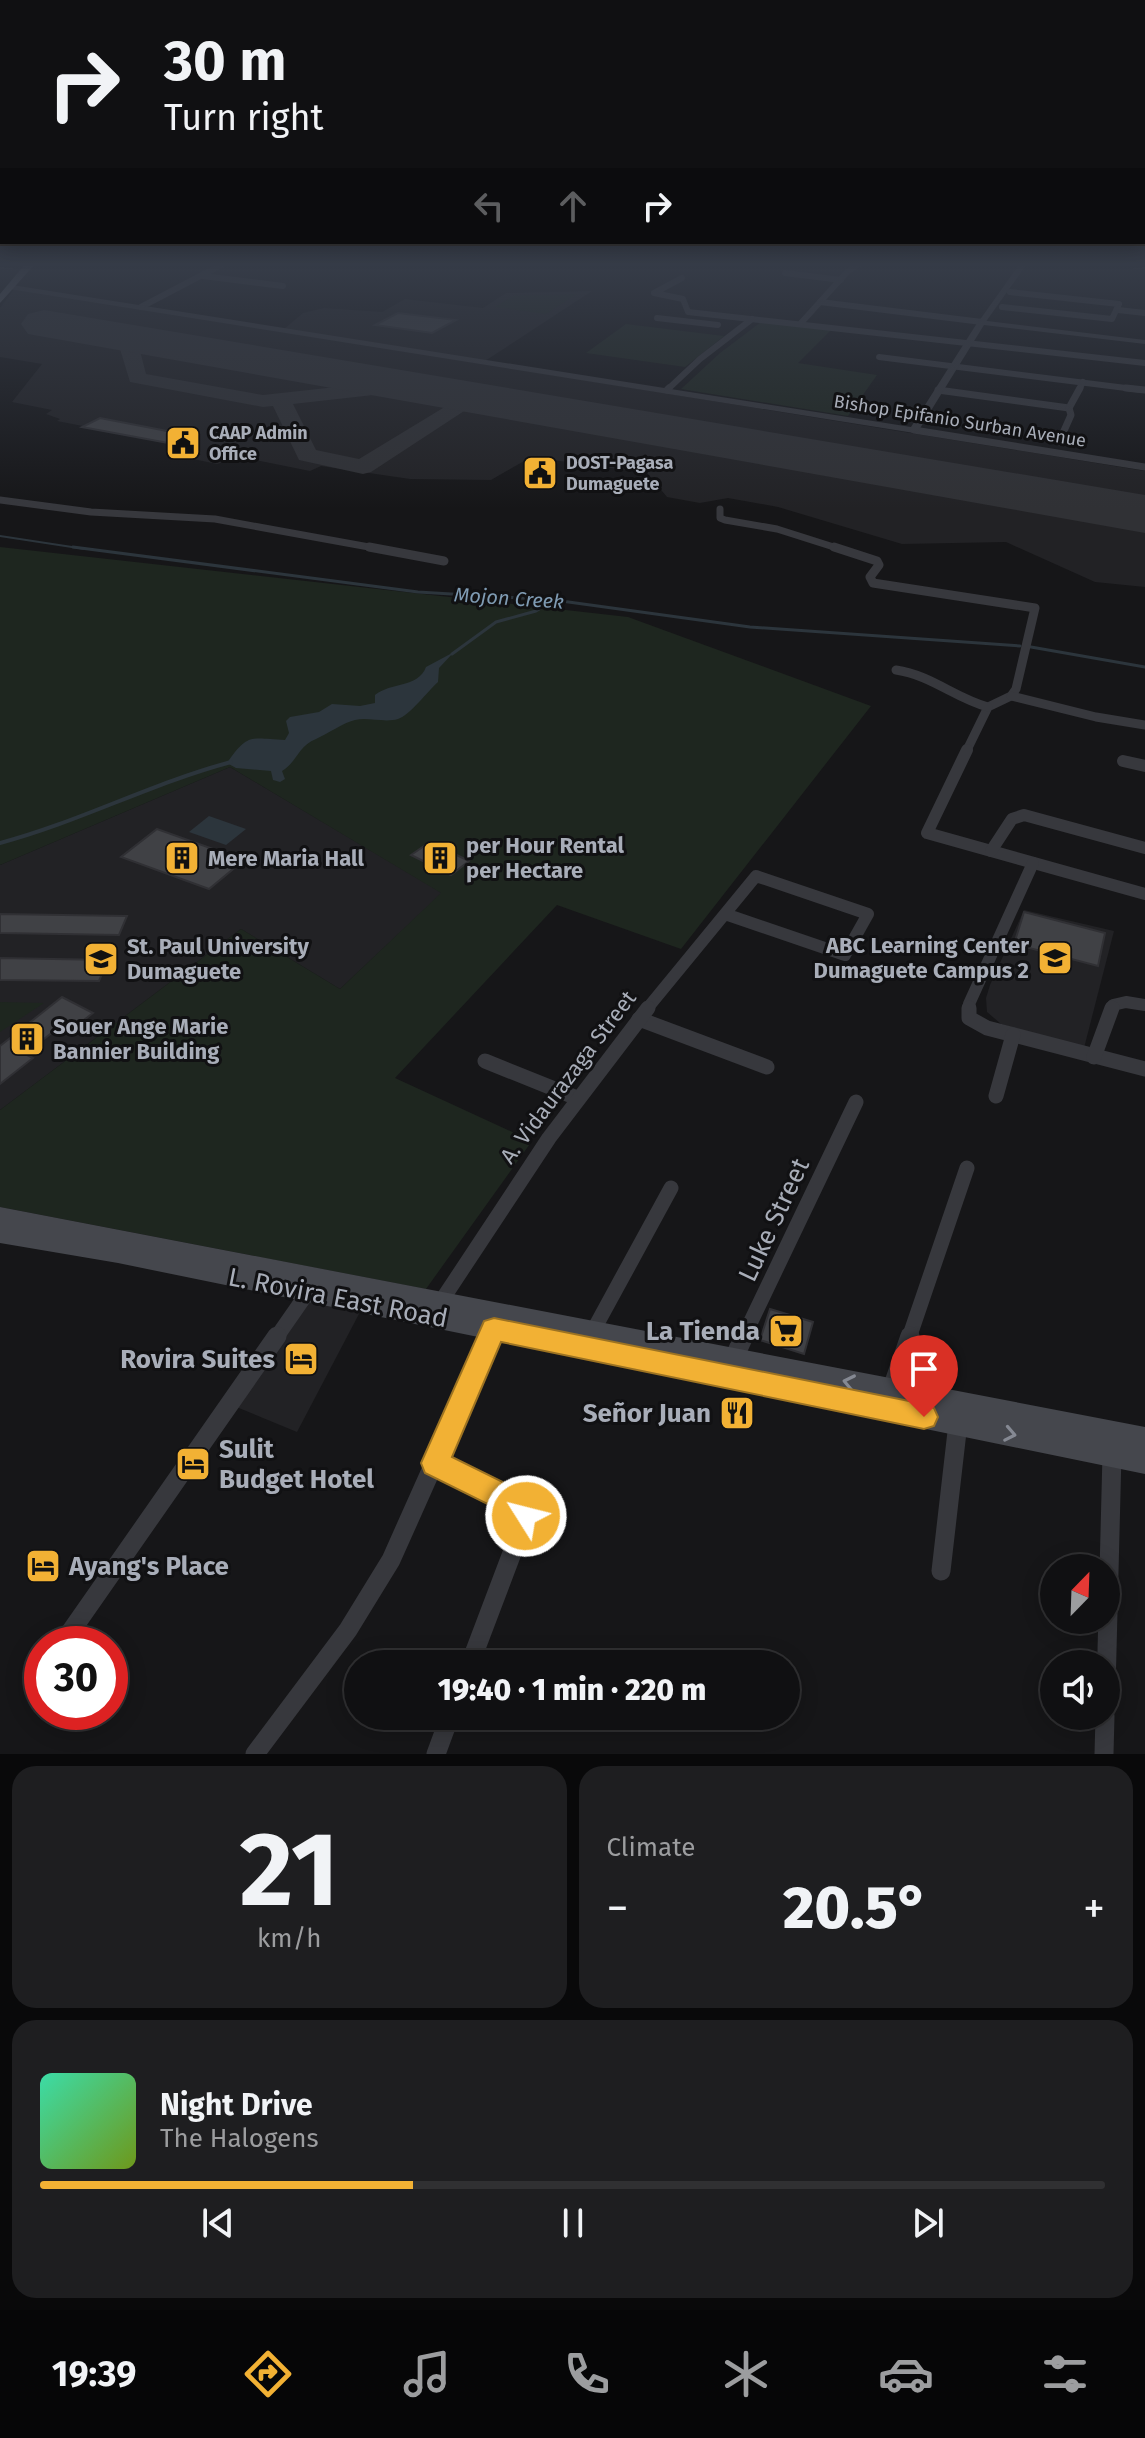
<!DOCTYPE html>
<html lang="en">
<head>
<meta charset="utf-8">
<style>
	:root { --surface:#101012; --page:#1e1e20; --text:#f1f3f6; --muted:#9c9d9f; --line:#303032; --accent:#f2b134 }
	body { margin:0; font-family:"Fira Sans",sans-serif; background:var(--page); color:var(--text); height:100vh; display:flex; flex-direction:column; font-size:30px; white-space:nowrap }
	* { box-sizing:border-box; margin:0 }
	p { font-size:26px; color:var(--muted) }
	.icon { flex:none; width:44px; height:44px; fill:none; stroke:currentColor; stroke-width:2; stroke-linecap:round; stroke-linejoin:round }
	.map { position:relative; height:1754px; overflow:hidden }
	.sheet { display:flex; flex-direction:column; gap:12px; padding:12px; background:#09090a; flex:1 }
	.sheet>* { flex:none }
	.guide { position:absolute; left:0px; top:0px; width:1146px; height:244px; box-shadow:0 4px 20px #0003,0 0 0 2px var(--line); background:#101012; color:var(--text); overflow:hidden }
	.needle { width:52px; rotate:23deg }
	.fabs { position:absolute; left:1040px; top:1554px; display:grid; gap:16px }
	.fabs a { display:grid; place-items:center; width:80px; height:80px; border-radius:50%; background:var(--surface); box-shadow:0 4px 20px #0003,0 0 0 2px var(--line); font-size:40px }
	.speed { position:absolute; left:24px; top:1626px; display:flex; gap:16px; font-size:40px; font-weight:700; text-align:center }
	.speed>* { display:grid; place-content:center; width:104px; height:104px; border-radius:50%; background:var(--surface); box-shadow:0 4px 20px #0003,0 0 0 2px var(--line); line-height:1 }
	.speed .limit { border:12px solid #d22; background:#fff; color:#111 }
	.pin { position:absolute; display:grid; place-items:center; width:68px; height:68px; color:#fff; margin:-82px -34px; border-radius:50% 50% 50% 0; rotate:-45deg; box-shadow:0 0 8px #0007 }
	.pin .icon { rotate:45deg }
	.me { position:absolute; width:88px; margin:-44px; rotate:306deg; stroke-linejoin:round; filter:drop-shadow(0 0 6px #0008) }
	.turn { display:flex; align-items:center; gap:28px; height:168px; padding:0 32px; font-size:36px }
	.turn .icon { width:104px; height:104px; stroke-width:2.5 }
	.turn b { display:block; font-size:56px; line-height:68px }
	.lanes { display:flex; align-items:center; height:76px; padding:0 32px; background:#0003; justify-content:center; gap:40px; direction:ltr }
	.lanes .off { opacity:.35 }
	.big { font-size:60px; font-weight:800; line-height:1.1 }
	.sheet .tile { flex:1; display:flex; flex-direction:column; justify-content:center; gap:12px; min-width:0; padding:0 28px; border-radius:24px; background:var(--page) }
	.sheet .dial { align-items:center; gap:0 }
	.dial b { font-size:104px; line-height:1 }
	.song { display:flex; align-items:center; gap:24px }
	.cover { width:96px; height:96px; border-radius:12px; background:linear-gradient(135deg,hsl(160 70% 55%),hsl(80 70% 35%)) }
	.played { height:8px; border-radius:4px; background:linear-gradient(90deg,var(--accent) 35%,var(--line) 35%) }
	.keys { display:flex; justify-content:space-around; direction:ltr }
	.heat { display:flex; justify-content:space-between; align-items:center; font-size:44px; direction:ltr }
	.sheet .tiles { flex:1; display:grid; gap:12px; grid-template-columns:1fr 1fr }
	.tile:last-child { grid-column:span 2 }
	.trip { position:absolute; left:344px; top:1650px; width:456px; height:80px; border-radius:40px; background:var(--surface); box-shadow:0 4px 20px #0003,0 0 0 2px var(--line); font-weight:800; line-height:80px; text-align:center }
	.tabs { display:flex; height:128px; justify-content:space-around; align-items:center; background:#060607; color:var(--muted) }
	.tabs .icon { width:56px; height:56px }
	.tabs .on { color:var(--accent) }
	.tabs b { font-size:36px; color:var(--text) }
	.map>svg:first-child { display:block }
	.built { fill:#222225 }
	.green { fill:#1e261f }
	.water { fill:#2c353c }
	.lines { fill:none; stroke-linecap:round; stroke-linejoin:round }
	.stream-far2 { stroke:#2c353c; stroke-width:2 }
	.stream-far1 { stroke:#2c353c; stroke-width:3 }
	.stream { stroke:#2c353c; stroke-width:4 }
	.taxiway { fill:#303135; fill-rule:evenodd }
	.runway { fill:#303135; fill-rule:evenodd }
	.building { fill:#404145; stroke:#303034; stroke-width:2 }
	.minor-far5 { stroke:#37383d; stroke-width:6 }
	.minor-far4 { stroke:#37383d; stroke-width:7 }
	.minor-far3 { stroke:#37383d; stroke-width:9 }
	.minor-far2 { stroke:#37383d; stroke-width:12 }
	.minor-far1 { stroke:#37383d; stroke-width:15 }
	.minor { stroke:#37383d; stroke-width:19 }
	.tertiary { fill:#37383d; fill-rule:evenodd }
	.secondary { fill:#45474d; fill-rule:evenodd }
	.trunk { fill:#5b5e65; fill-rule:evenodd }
	.oneway { stroke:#858993 }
	.route { fill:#f2b134; stroke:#9d7322; stroke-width:2 }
	.labels { text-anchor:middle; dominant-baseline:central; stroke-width:6; stroke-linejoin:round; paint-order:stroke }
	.far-street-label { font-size:18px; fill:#a8adb8; stroke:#111113 }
	.far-poi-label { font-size:18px; font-weight:bold; fill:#a8adb8; stroke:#111113; text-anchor:start }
	.far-water-label { font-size:20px; font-style:italic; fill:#7f9bb3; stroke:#111113 }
	.poi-label { font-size:22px; font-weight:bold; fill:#a8adb8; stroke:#111113; text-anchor:start }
	.street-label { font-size:22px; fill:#a8adb8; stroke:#111113 }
	.near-street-label { font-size:26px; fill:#a8adb8; stroke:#111113 }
	.near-poi-label { font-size:26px; font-weight:bold; fill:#a8adb8; stroke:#111113; text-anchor:end }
</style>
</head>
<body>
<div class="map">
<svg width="1145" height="1754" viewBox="0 0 1145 1754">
	<rect width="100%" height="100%" fill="#161618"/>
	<g class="built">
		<polygon points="15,288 1145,471 1145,587 1095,582 1006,542 902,544 778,507 728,498 700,503 667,497 647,473 531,457 491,480 410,479 321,466 310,471 241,457 217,464 193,459 201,454 177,449 179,447 175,444 57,421 60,419 46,414 52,410 12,402 42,364 0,357 0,308"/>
		<polygon points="592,291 485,361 284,329 303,313 324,308 382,312 405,299 483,308 506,293"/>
		<polygon points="230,767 442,893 340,989 241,929 0,1110 0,865"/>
		<polygon points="1024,910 1114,931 1084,1048 1001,1024 987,1012 986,998 990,985"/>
		<polygon points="307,1302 360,1312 297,1432 234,1406"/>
	</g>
	<g class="green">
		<polygon points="577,294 546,314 495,307 513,296"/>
		<polygon points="761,322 831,330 798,363 877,375 848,416 681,389 720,353"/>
		<polygon points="626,324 724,336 685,367 586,353"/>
		<polygon points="0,547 628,617 871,706 681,949 557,905 395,1078 532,1141 426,1289 0,1207 0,1110 241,929 340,989 441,893 230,767 0,865"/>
		<polygon points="0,1002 44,1003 0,1032"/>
	</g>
	<g class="water">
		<path d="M454,652L439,668L438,682C427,692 410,715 398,719C385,723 368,717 355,720C345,722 327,734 316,739C298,746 297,762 282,771L285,779L280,782L273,780L271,771L236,768L227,763C248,733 250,738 285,740L289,733L286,721L290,717L319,712L332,704L360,706L375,703V695C391,682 418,688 426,667Z"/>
		<polygon points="209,816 246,829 226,845 189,832"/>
	</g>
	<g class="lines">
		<polyline class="stream-far2" points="0,536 85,549"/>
		<g class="stream-far1">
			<polyline points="73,547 418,592 554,600 750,627 1020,646"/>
			<polyline points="1031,647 1145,667"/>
			<polyline points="452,654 496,622 536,611 552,601"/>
		</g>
		<path class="stream" d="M0,843C79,822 152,783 231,762"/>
		<polygon class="taxiway" points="127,333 137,339 146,374 263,395 400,380 407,382 410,386 407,390 400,392 293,404 316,450 359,459 466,394 473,392 484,398 371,472 363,474 299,460 273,406 263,407 130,382 117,339"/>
		<polygon class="runway" points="44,310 1145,495 1145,533 28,334 21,324 28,314"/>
	</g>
	<g class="building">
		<polygon points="398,313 456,320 432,333 375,325"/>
		<polygon points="100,418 162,430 184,435 168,443 82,427"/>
		<polygon points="157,829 244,860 209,889 121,857"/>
		<polygon points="430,842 469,861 451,875 411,855"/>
		<polygon points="1024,912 1105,933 1098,966 1014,944"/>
		<polygon points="0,914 127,916 119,935 0,933"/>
		<polygon points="0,958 108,960 99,981 0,980"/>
		<polygon points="62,997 93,1013 67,1033 58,1028 25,1054 33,1058 0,1084 0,1046"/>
		<polygon points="770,1309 813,1322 804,1354 760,1340"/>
	</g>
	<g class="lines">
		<g class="minor-far5">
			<polyline points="785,273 841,280"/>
			<polyline points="203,276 283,286"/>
			<polyline points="682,278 654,293 683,299 688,312 1145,363"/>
			<polyline points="820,302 982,322 1024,263"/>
			<polyline points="141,307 225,263"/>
			<polyline points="1002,307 1112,319 1119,304 1010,292"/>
			<polyline points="1118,310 1145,313"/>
			<polyline points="657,318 718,325"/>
			<polyline points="801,323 848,271 859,264"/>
			<polyline points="879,357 1142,390"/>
			<polyline points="667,390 700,359 752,319"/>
			<polyline points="1079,390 1083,382"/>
		</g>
		<g class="minor-far4">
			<polyline points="1126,388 1145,390"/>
			<polyline points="667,390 669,388"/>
			<polyline points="938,390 1069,408"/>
			<polyline points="914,430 1145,467"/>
			<polyline points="1059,442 1071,415 1069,408 1080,388"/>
			<polyline points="0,500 91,512 215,519 380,549"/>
			<polyline points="720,509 720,518 725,520 777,529 840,549"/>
		</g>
		<g class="minor-far3">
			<polyline points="369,547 444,561"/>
			<polyline points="834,547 877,561 879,565 870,577 873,583 1035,608 1016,689 1011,696 988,707 966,752"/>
			<path d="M896,670C931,675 955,698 988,707"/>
			<polyline points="1011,696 1096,717 1145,725"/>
		</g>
		<g class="minor-far2">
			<polyline points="967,750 927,833 1145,894"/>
			<polyline points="1123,761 1145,766"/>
			<polyline points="991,851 1012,819 1024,815 1145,848"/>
			<polyline points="646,1010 756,876 868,914 845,955 725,914"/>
			<polyline points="969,1010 969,1004 1033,863"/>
			<polyline points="1111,1010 1113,1005 1126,1002 1145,1005"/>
		</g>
		<g class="minor-far1">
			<polyline points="969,1008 969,1018 987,1028 1145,1069"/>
			<polyline points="639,1019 767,1067"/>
			<polyline points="1094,1057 1112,1008"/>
			<polyline points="485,1061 577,1098"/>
			<polyline points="996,1096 1013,1035"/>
			<polyline points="438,1306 549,1138 648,1008"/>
			<polyline points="593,1331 671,1188"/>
			<polyline points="276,1338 308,1292"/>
			<polyline points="490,1338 494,1329"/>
			<polyline points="743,1338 856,1102"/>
			<polyline points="909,1338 967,1168"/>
		</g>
		<g class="minor">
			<polyline points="734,1358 744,1336"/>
			<polyline points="891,1391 910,1336"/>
			<polyline points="435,1463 524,1508 526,1516 470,1664"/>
			<polyline points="941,1571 958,1423"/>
			<polyline points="62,1644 277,1336"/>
			<polyline points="1106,1690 1112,1454"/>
			<polyline points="255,1754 348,1630 391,1560 491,1336"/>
			<polyline points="436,1754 450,1716"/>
			<polyline points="1104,1754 1105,1716"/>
		</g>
		<polygon class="tertiary" points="12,285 911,427 979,320 1145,340 1145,344 984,325 919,430 914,433 9,289"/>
		<polygon class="secondary" points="0,1207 1145,1427 1145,1474 118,1263 0,1243"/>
		<polygon class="trunk" points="26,263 36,263 0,303 0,294"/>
	</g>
	<defs><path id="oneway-chevron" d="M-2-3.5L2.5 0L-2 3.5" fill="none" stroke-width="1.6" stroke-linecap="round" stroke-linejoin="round" transform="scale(2)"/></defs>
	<g class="oneway">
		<use href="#oneway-chevron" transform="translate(849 1382) rotate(-168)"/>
		<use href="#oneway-chevron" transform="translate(1010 1434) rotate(11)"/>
	</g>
	<linearGradient id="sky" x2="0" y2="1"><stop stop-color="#0c0c0d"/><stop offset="0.52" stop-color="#363c48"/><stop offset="1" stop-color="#363c48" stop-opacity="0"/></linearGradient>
	<rect width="1145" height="509" fill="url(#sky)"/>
	<polygon class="route" points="494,1318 924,1404 934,1408 938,1417 934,1426 924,1429 501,1342 452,1457 535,1498 540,1516 536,1526 526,1530 516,1526 512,1516 425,1473 421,1463 484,1321"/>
	<defs>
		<g id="civic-square" transform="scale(1.8)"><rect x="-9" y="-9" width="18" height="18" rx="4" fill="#f2b134" stroke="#111113"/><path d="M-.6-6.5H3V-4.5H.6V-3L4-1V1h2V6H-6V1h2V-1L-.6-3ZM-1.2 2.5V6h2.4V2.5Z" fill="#111"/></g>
		<g id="building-square" transform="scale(1.8)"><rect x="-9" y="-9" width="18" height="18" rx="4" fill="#f2b134" stroke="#111113"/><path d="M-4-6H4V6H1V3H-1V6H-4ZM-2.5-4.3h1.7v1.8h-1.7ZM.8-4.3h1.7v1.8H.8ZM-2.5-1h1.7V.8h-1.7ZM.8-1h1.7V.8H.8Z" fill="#111"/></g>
		<g id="school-square" transform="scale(1.8)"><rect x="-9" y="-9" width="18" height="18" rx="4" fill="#f2b134" stroke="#111113"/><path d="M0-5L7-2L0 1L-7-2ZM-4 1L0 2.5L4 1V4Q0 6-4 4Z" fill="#111"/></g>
		<g id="university-square" transform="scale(1.8)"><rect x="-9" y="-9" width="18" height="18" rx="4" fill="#f2b134" stroke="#111113"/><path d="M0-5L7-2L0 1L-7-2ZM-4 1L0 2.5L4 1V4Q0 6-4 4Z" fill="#111"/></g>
		<g id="supermarket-square" transform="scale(1.8)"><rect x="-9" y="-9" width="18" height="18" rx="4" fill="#f2b134" stroke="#111113"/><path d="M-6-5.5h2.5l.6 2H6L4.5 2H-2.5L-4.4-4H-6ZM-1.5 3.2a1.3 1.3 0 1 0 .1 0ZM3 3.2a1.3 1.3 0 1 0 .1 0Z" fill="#111"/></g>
		<g id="hotel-square" transform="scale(1.8)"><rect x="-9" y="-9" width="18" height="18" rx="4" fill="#f2b134" stroke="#111113"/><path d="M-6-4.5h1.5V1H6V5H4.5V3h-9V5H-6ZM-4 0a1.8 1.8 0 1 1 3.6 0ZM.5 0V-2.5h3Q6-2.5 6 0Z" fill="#111"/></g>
		<g id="restaurant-square" transform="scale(1.8)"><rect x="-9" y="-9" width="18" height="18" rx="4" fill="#f2b134" stroke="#111113"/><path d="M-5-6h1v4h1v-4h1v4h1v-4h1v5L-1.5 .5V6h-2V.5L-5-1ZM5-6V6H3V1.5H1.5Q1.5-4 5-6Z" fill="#111"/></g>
	</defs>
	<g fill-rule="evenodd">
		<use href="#civic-square" x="183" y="443"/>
		<use href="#civic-square" x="540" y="473"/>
		<use href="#building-square" x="182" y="858"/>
		<use href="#building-square" x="440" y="858"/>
		<use href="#school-square" x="1055" y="958"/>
		<use href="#university-square" x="101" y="959"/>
		<use href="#building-square" x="27" y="1039"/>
		<use href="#supermarket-square" x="786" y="1331"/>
		<use href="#hotel-square" x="301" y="1359"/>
		<use href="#restaurant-square" x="737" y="1413"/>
		<use href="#hotel-square" x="193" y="1464"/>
		<use href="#hotel-square" x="43" y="1566"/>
	</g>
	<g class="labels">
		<g class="far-street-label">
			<text transform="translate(960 421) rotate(9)">Bishop Epifanio Surban Avenue</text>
		</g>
		<g class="far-poi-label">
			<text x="209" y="433">CAAP Admin<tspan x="209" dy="21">Office</tspan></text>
			<text x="566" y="463">DOST-Pagasa<tspan x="566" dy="21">Dumaguete</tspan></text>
		</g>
		<g class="far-water-label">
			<text transform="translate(509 598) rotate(4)">Mojon Creek</text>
		</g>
		<g class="poi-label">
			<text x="466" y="845">per Hour Rental<tspan x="466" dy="25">per Hectare</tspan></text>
			<text x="208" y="858">Mere Maria Hall</text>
			<text x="1029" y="945" text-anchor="end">ABC Learning Center<tspan x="1029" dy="25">Dumaguete Campus 2</tspan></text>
			<text x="127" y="946">St. Paul University<tspan x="127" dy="25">Dumaguete</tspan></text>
			<text x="53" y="1026">Souer Ange Marie<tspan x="53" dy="25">Bannier Building</tspan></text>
		</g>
		<g class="street-label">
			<text transform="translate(568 1077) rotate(-53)">A. Vidaurazaga Street</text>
		</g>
		<g class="near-street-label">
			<text transform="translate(774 1220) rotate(-65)">Luke Street</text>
			<text transform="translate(338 1298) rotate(11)">L. Rovira East Road</text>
		</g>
		<g class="near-poi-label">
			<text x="760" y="1331">La Tienda</text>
			<text x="275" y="1359">Rovira Suites</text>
			<text x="711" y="1413">Señor Juan</text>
			<text x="219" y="1449" text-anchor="start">Sulit<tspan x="219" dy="30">Budget Hotel</tspan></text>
			<text x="69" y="1566" text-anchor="start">Ayang's Place</text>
		</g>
	</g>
</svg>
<div class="fabs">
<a><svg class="needle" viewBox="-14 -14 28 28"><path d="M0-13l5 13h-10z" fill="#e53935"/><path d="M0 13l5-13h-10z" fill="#9c9d9f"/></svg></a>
<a><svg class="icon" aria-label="sound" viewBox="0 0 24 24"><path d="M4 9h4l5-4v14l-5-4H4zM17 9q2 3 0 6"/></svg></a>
</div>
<div class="speed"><div class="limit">30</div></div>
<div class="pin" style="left:924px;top:1417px;background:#d93025"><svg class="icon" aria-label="arrive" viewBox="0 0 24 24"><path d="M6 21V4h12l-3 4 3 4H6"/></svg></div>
<svg class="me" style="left:526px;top:1516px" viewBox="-20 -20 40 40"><circle r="17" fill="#f2b134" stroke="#fff" stroke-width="3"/><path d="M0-11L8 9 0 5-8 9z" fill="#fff"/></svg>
<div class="trip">19:40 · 1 min · 220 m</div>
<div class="guide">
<div class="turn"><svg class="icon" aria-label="right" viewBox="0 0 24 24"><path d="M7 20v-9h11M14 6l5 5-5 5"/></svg><div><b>30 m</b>Turn right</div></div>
<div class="lanes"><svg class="icon off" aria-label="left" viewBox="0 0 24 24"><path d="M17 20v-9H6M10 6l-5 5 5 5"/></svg><svg class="icon off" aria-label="ahead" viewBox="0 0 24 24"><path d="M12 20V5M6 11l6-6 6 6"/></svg><svg class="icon" aria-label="right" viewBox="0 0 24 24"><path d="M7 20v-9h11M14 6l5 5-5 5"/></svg></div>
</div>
</div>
<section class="sheet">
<div class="tiles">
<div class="tile dial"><b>21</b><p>km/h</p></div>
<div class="tile"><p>Climate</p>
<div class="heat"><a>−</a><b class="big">20.5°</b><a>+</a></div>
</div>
<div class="tile">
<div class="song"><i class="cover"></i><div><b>Night Drive</b><p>The Halogens</p></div></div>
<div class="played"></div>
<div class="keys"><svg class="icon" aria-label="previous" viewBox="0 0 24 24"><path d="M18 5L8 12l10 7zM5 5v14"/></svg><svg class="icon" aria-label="pause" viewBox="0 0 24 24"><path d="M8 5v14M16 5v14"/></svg><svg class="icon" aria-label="next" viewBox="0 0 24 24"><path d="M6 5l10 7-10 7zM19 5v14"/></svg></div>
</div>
</div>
</section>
<nav class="tabs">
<b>19:39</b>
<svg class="icon on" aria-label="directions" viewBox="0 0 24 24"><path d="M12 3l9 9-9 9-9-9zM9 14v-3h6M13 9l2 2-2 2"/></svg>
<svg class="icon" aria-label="music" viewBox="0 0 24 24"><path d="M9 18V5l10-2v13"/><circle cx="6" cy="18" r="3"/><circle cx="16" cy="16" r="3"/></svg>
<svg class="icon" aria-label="phone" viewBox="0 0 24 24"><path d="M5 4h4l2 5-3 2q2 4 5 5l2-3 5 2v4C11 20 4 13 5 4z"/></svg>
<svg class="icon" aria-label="climate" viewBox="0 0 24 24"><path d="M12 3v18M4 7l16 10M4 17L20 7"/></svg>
<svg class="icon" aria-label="car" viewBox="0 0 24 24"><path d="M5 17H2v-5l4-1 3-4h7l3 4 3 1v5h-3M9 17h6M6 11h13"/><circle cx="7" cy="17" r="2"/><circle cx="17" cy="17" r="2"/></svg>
<svg class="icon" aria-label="filters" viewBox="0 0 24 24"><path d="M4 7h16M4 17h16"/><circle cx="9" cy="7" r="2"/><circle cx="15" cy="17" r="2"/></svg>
</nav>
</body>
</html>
